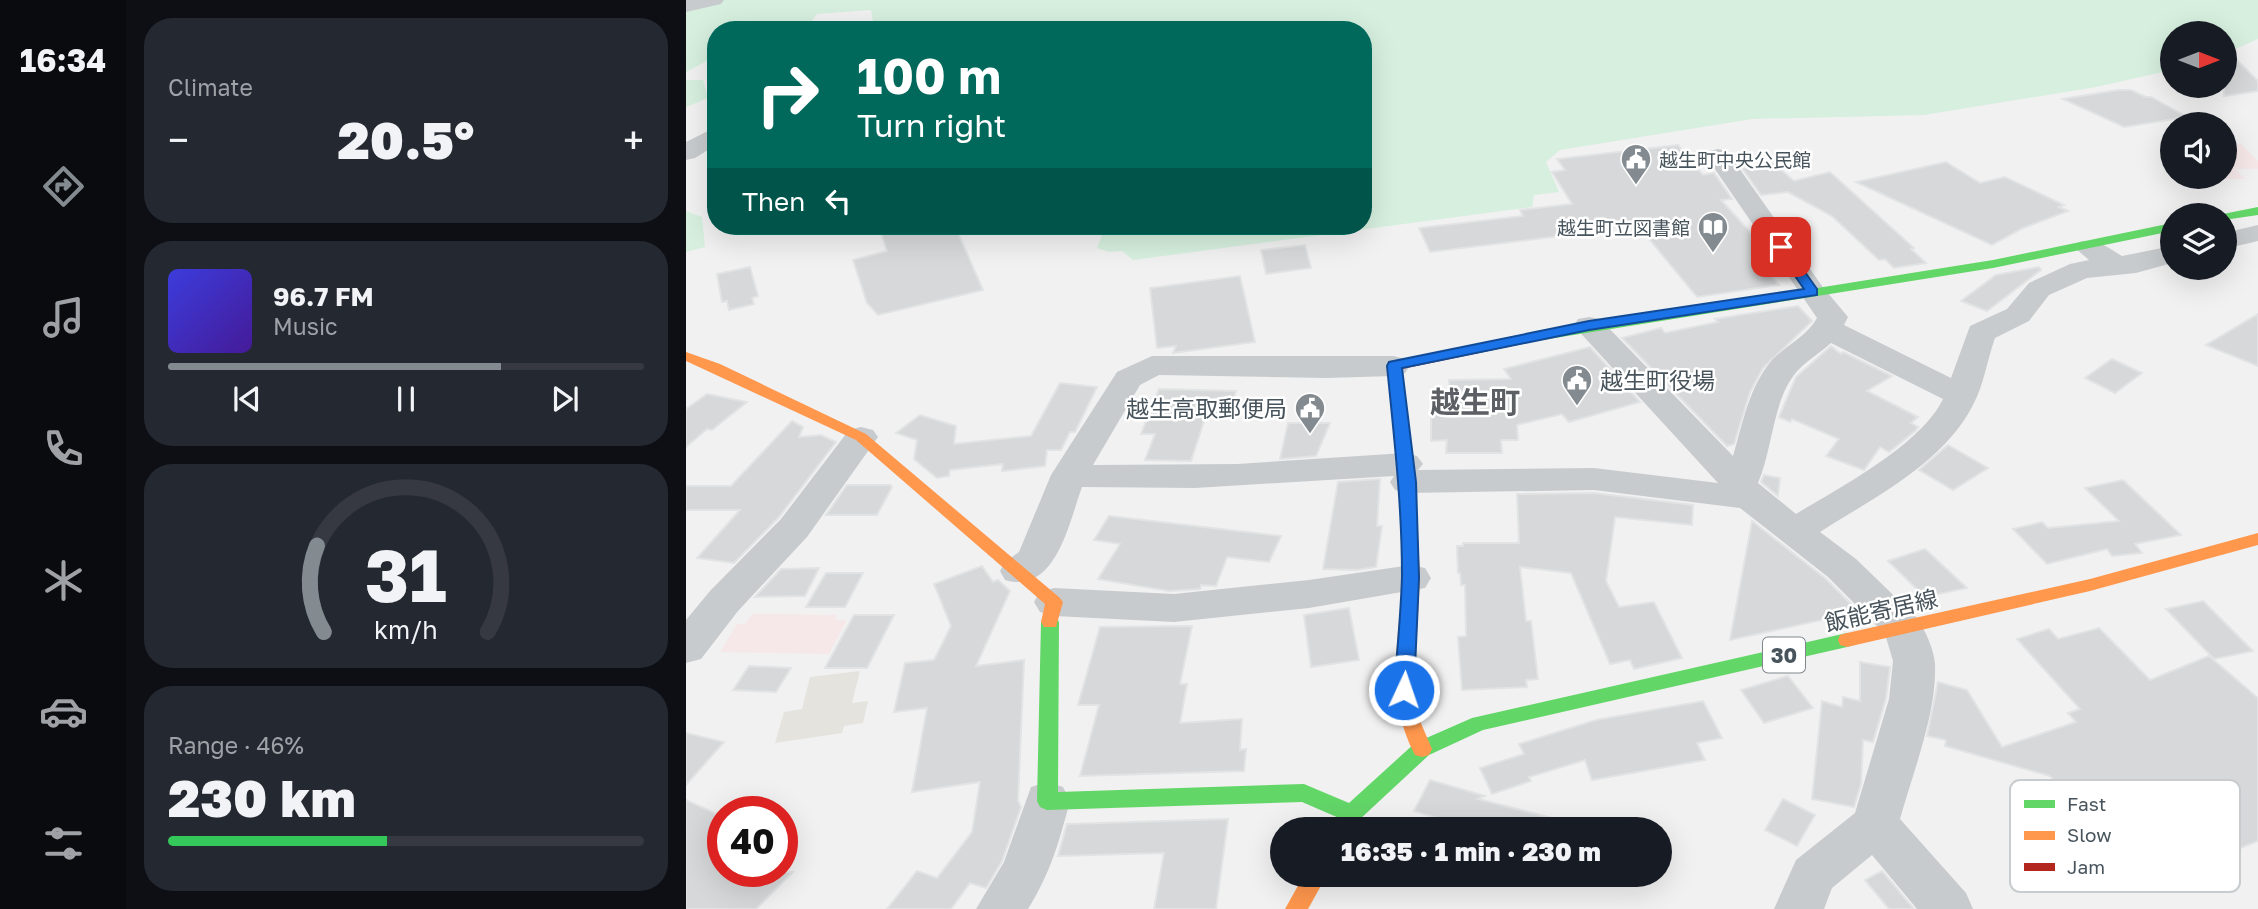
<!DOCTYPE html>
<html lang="en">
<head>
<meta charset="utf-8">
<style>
	:root { --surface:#171b24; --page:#242831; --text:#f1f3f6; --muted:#9ea1a6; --line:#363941; --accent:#838b90 }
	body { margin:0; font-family:"Golos Text","Noto Sans JP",sans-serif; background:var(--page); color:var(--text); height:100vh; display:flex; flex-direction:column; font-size:26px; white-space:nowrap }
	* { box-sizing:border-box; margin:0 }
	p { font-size:23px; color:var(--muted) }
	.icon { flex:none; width:38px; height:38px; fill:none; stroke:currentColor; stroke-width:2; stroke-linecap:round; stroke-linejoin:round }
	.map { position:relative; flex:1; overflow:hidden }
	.side { display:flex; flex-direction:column; gap:18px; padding:18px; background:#0d0f14; width:560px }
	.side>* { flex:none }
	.hud { position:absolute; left:21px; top:21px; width:665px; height:214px; border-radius:28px; box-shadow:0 7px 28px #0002; background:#00695c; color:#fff; overflow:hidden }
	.needle { width:46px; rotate:90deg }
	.fabs { position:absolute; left:1474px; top:21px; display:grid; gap:14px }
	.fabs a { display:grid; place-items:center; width:77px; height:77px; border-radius:50%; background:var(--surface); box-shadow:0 7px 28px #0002; font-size:35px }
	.speed { position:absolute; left:21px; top:796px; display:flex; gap:14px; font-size:35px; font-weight:700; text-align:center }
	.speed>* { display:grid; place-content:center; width:91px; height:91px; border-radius:50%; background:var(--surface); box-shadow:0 7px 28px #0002; line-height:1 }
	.speed .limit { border:10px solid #d22; background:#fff; color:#111 }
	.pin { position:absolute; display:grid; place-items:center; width:60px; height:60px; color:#fff; margin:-30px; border-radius:14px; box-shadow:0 4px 10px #0006 }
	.me { position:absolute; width:77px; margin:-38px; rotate:3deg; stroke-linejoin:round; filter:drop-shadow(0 0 5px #0008) }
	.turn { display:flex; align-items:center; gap:24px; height:147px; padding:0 35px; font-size:32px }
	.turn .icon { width:91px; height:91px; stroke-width:2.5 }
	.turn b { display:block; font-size:49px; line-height:60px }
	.then { display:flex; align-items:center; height:66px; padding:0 35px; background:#0003; gap:14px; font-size:26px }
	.big { font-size:52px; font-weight:800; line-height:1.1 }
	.side .card { flex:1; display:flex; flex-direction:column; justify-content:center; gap:10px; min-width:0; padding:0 24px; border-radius:28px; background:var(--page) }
	.side .dial { align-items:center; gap:0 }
	.dial svg { height:182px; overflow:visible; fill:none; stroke:var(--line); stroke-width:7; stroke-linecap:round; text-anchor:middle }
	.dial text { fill:var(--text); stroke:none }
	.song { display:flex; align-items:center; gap:21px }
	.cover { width:84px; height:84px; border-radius:10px; background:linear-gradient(135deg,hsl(240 70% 55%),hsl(260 70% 35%)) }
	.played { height:7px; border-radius:4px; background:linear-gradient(90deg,var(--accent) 70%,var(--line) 70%) }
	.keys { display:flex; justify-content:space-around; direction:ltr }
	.heat { display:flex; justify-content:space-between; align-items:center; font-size:38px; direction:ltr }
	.charge { height:10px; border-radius:5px; background:linear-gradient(90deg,#34c759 46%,var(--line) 0) }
	.trip { position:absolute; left:584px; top:817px; width:402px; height:70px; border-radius:35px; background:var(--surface); box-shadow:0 7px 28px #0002; font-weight:800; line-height:70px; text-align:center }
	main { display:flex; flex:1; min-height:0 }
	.dock { display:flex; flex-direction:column; width:126px; justify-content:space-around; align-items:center; background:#090b0e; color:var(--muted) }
	.dock .icon { width:49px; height:49px }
	.dock .selected { color:var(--accent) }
	.dock b { font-size:32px; color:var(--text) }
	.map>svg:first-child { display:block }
	.commercial { fill:#e5e3de }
	.medical { fill:#f6e8e8 }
	.green { fill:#d6efde }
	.building { fill:#d7d8d9; stroke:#e2e3e4; stroke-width:2 }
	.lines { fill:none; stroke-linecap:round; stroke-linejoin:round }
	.street { fill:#c8cbcd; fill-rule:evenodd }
	.fast { fill:#63d668; fill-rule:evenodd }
	.slow { fill:#ff974d; fill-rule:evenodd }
	.jam { fill:#b3261e; fill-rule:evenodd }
	.route { fill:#1a73e8; stroke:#114b97; stroke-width:2 }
	.labels { text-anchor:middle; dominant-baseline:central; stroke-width:5; stroke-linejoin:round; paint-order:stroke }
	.far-poi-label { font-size:19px; fill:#48545c; stroke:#fff; text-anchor:start }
	.shield { fill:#fff; stroke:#7f878d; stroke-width:2 }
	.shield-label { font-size:21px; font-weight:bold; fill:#48545c }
	.poi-label { font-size:23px; fill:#48545c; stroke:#fff; text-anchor:start }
	.street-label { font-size:23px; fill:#48545c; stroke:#fff }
	.district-label { font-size:30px; font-weight:bold; fill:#5c6064; stroke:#fff }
	.key { fill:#fff; stroke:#c8ccce; stroke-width:2 }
	.key-label { font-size:19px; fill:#48545c }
</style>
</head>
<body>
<main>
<nav class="dock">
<b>16:34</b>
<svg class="icon selected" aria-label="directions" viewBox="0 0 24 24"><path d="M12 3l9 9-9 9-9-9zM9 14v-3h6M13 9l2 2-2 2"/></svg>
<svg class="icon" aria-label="music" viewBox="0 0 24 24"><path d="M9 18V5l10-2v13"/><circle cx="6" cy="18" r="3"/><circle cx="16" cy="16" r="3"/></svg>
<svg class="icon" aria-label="phone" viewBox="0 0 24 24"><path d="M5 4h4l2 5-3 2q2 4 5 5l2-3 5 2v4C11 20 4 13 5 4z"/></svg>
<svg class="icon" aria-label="climate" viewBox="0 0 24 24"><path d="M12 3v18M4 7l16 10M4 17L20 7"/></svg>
<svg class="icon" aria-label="car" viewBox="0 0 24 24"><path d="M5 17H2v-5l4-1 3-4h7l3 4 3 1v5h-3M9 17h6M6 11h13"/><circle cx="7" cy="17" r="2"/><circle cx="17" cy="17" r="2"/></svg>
<svg class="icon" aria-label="filters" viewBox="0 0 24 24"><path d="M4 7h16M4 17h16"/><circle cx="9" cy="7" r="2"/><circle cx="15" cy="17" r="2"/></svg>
</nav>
<section class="side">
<div class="card"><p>Climate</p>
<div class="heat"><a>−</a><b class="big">20.5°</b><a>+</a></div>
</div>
<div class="card">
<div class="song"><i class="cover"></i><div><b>96.7 FM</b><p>Music</p></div></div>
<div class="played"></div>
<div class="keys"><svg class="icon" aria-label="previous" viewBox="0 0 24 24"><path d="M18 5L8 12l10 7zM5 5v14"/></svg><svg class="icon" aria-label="pause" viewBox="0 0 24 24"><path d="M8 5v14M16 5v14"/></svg><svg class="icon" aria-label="next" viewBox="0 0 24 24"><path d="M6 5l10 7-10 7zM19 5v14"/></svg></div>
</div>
<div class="card dial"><svg viewBox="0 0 100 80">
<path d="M14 69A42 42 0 1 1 86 69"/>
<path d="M14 69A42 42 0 0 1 11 31" stroke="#838b90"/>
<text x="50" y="56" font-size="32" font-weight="700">31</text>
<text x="50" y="72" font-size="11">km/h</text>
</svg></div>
<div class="card"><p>Range · 46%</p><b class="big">230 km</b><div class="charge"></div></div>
</section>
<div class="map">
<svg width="1572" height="909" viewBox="0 0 1572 909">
	<rect width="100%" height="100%" fill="#f1f1f1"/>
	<polygon class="commercial" points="174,671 166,703 182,701 177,723 158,726 156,733 89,743 98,712 116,709 124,677"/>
	<g class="medical">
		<polygon points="1538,140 1542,144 1555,144 1572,161 1572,169 1549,169 1559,179 1490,179 1487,177 1538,177"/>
		<polygon points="66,614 151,615 149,620 161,620 143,654 34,652 51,624 59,624"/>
	</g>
	<g class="green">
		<polygon points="0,0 1572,0 1572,39 1538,54 1538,33 1486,33 1486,70 1410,87 1238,115 1066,119 874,150 860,162 873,192 848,195 846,207 447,260 436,251 423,252 411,248 416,235 406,226 677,226 677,30 233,30 232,23 188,27 185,10 131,14 118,30 30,30 30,56 0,72"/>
		<polygon points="0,80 17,80 22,98 0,107"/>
		<polygon points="0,211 16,217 19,247 0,252"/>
	</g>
	<g class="building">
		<polygon points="1538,47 1572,81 1572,91 1538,96"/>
		<polygon points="1432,90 1445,90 1460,97 1465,97 1501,117 1438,127 1377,99"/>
		<polygon points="992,145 1017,175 1028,173 1046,199 1035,200 1085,255 1099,275 1086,277 1093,285 1011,297 950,223 888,231 890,234 744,252 733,228 837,216 834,210 886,204 866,172 879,170 871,159"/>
		<polygon points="1260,162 1294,183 1319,177 1378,205 1373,207 1382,211 1337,228 1306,245 1170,182"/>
		<polygon points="1087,163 1108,181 1144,172 1228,248 1225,249 1240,263 1208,268 1199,259 1193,260 1146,216 1102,192 1075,195 1056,168"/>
		<polygon points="207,226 269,226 297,290 192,315 181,303 167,260 201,251 195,232 208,229"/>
		<polygon points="619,245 625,268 580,274 575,250"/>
		<polygon points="64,267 72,296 66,298 68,304 43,310 41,301 36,302 31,274"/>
		<polygon points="1353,267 1355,270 1301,311 1275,301 1310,275"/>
		<polygon points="554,276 569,342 487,353 490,346 471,348 464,288"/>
		<polygon points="1112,306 1126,321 1077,368 1064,392 1048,444 1041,446 936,338 975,328 979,333 1032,322 1029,319"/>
		<polygon points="1572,314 1572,366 1520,345"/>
		<polygon points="1145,346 1155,354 1157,352 1206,376 1181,391 1232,417 1225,423 1232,427 1229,431 1203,452 1194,447 1178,470 1140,456 1153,439 1106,419 1104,422 1093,417 1110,377"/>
		<polygon points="904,347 954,402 883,422 876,414 831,425 832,440 815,440 816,453 760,453 761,440 745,441 745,392 763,392 763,380 825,379 818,369"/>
		<polygon points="1426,359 1456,373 1429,393 1399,378"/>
		<polygon points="374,383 411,387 389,432 384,432 375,450 361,450 359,466 316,471 317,464 264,470 263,476 251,478 228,459 231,440 210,433 234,415 270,426 268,444 345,436"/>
		<polygon points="473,389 550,391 542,416 520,415 505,461 459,460 469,434 455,434"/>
		<polygon points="21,394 61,402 26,430 21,429 0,447 0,409"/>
		<polygon points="106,421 117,427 113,437 135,435 150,442 93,517 48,563 11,558 54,510 0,510 0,486 45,486"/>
		<polygon points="602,423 644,423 630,456 594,459"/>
		<polygon points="1262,445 1302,468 1267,490 1233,470"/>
		<polygon points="1078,475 1094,478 1092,496 1075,482"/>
		<polygon points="694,479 691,526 696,526 690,567 671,570 637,569 652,482"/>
		<polygon points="1437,480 1495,535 1449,544 1456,553 1426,556 1421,549 1361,564 1327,529 1356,522 1362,528 1433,521 1399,488"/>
		<polygon points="161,485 204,485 206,487 191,515 140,515"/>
		<polygon points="908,493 1007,505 1006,525 929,517 920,581 933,607 968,602 996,658 948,669 944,660 924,664 885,573 834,567 840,621 845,621 852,679 840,680 841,687 776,690 772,637 780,636 779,585 775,585 774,573 772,573 771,546 777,546 777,543 833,543 831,494"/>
		<polygon points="423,516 595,536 583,562 541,557 530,586 515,585 514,589 483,591 412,579 434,544 408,540"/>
		<polygon points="1066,521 1140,579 1173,612 1044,640"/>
		<polygon points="1239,549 1281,588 1239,597 1202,561"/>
		<polygon points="296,566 307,582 312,580 324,591 290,666 338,660 332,801 335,807 316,861 300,888 284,883 265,909 201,909 231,871 251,878 286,832 294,782 226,792 241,708 208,712 219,663 248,660 265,626 248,584"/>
		<polygon points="133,568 119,596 69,597 95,569"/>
		<polygon points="140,573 177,573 159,607 120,607"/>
		<polygon points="1517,601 1567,651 1528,659 1480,609"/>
		<polygon points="663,608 673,660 625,667 618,615"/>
		<polygon points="168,615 208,615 181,668 139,668"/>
		<polygon points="506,626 494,684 501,684 494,723 556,719 554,750 560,749 558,771 394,776 413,705 392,705 414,627"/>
		<polygon points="1413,628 1464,680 1523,656 1572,698 1572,841 1493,873 1429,805 1406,813 1381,785 1374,788 1364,776 1259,746 1260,740 1241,736 1252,682 1281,690 1316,747 1390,722 1382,713 1394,709 1331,639 1363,629 1372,639"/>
		<polygon points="1174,662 1204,667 1200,698 1187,742 1177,740 1175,784 1168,807 1126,799 1136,701 1156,707 1157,697 1174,701"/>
		<polygon points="63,666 105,668 90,692 47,690"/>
		<polygon points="1102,676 1127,708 1078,723 1055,690"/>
		<polygon points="1017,701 1036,738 1011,743 1019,760 906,780 899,760 843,777 845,781 806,794 794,768 838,754 833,744 910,720"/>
		<polygon points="0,733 38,742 0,785"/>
		<polygon points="744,780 799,796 792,799 912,830 788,830 728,811"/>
		<polygon points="1097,799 1129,815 1111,846 1079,830"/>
		<polygon points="0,800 37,817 37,872 107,872 70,909 0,909"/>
		<polygon points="542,819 530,909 468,909 478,853 372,856 381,824"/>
		<polygon points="1196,871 1228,909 1203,909 1179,880"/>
	</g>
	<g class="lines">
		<g class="street">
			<polygon points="0,0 38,0 35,4 0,12"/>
			<polygon points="30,127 30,145 9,158 0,160 0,142"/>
			<path d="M1032,149L1041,151L1136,286L1162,317L1158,325L1265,378L1284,326L1321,309L1343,283L1384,264L1403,260L1389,248L1393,242C1411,238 1421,247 1436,256L1486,246V263L1450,273L1401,278L1363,295L1343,321L1309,338C1301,360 1298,385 1287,405C1257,464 1187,498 1134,532L1170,559L1231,618C1239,630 1248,649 1249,664C1251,713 1227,772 1214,819L1280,893L1287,909H1231L1186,855L1146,888L1138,909H1088L1110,860L1169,813L1203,699L1207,661L1199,634L1142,577L1054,508L908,490L722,493L709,490L704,482L708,476L509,488L396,487C383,522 370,595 319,580L314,571L319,562L333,552L365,475L431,372L466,356H708L719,359L724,366L719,373L708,376L640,378L473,375L454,385L407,465L551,464L719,453L731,456L737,464L732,470L908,468L1032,483L888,326L892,319L903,317L914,319L1047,456C1057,423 1063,386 1087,359C1101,345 1121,336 1131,318L1020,156L1023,151ZM1145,343L1257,399C1235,445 1153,488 1110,514L1072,483C1086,451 1087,402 1108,375C1118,362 1133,354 1145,343Z"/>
			<polygon points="1572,225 1572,241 1538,249 1538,233"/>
			<polygon points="175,427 187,430 192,437 121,537 52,611 15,659 0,663 0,620 24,591 95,519 163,430"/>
			<polygon points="725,565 739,568 745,578 739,588 623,608 488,622 368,616 354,612 348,602 354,592 368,588 488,594 623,580"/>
			<path d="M361,782L377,787L384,801C373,842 365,872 342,909H290L318,862L345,787Z"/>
		</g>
		<g class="fast">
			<polygon points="1572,207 1572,215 1538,220 1538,215 1532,215"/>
			<polygon points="1486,223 1486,231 1307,268 850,341 843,337 850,333 1307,260"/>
			<polygon points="364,615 370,617 373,622 372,792 618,784 663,803 729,743 786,718 1161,633 1168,635 1170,640 1168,645 1161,647 797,730 743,755 673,820 668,830 647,830 653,818 616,802 361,810 354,807 351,801 355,622 358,617"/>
		</g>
		<g class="slow">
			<polygon points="0,352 34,364 180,434 374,598 377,602 370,627 358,627 355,622 359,604 170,440 0,361"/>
			<path d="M721,468L729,473L734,578L728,690L734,721L746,749L743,755L736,757L729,755C698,696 713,644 716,581C718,545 714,509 713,473Z"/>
			<polygon points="1572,533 1572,545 1404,591 1161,647 1154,645 1152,640 1154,635 1161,633 1404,579"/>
			<polygon points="618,875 641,875 622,909 599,909"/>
		</g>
		<polygon class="jam" points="850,333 855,334 857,337 855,340 716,369 729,473 727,477 715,477 701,366 703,363"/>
	</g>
	<path class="route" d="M1095,243L1099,244L1131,289V295L903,330L716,368L730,482L733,578L728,690L725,695L718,697L711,695L708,690C711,652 715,614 716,576C716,505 708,436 701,366L703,362L903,321L1118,289L1089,247Z"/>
	<defs>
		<g id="civic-pin" transform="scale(1.575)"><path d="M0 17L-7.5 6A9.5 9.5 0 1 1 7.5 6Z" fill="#838b90" stroke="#fff"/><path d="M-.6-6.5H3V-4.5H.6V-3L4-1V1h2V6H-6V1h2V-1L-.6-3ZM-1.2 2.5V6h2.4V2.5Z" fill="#fff"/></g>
		<g id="library-pin" transform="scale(1.575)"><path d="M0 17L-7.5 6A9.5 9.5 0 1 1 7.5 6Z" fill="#838b90" stroke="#fff"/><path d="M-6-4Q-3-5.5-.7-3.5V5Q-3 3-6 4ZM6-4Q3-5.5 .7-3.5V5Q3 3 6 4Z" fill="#fff"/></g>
	</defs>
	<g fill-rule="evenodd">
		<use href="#civic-pin" x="950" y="159"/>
		<use href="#library-pin" x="1027" y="227"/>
		<use href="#civic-pin" x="891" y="380"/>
		<use href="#civic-pin" x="624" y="408"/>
	</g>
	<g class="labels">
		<g class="far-poi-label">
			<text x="973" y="159">越生町中央公民館</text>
			<text x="1004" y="227" text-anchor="end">越生町立図書館</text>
		</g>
		<rect class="shield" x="1077" y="637.5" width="42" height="35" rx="5"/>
		<g class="shield-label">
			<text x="1098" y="655">30</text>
		</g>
		<g class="poi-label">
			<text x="914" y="380">越生町役場</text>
			<text x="601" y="408" text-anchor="end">越生高取郵便局</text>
		</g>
		<g class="street-label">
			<text transform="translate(1195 610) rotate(-13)">飯能寄居線</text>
		</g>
		<g class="district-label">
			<text x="789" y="402">越生町</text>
		</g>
	</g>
	<rect x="1324" y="780" width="230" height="112" rx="10" class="key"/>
	<rect x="1338" y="800" width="31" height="8" fill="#63d668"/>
	<rect x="1338" y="831" width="31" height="9" fill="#ff974d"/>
	<rect x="1338" y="863" width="31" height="8" fill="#b3261e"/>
	<g class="key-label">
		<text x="1381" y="811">Fast</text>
		<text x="1381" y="842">Slow</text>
		<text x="1381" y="874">Jam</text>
	</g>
</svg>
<div class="fabs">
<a><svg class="needle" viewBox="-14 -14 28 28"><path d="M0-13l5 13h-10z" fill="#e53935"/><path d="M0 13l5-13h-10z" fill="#9ea1a6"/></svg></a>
<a><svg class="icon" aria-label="sound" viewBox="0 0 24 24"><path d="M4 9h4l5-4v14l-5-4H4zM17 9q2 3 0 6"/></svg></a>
<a><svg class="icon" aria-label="layers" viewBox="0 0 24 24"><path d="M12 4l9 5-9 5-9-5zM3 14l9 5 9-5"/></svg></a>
</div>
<div class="speed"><div class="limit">40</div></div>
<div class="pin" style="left:1095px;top:247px;background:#d93025"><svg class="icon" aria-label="arrive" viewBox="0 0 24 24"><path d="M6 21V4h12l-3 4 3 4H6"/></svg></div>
<svg class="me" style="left:718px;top:690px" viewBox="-20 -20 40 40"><circle r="17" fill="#1a73e8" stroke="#fff" stroke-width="3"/><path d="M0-11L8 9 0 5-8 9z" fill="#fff"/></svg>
<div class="trip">16:35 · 1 min · 230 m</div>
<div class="hud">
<div class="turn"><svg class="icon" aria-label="right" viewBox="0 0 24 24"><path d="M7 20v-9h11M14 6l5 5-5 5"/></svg><div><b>100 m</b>Turn right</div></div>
<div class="then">Then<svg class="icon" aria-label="left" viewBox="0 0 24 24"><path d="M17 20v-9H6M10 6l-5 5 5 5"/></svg></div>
</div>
</div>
</main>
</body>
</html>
